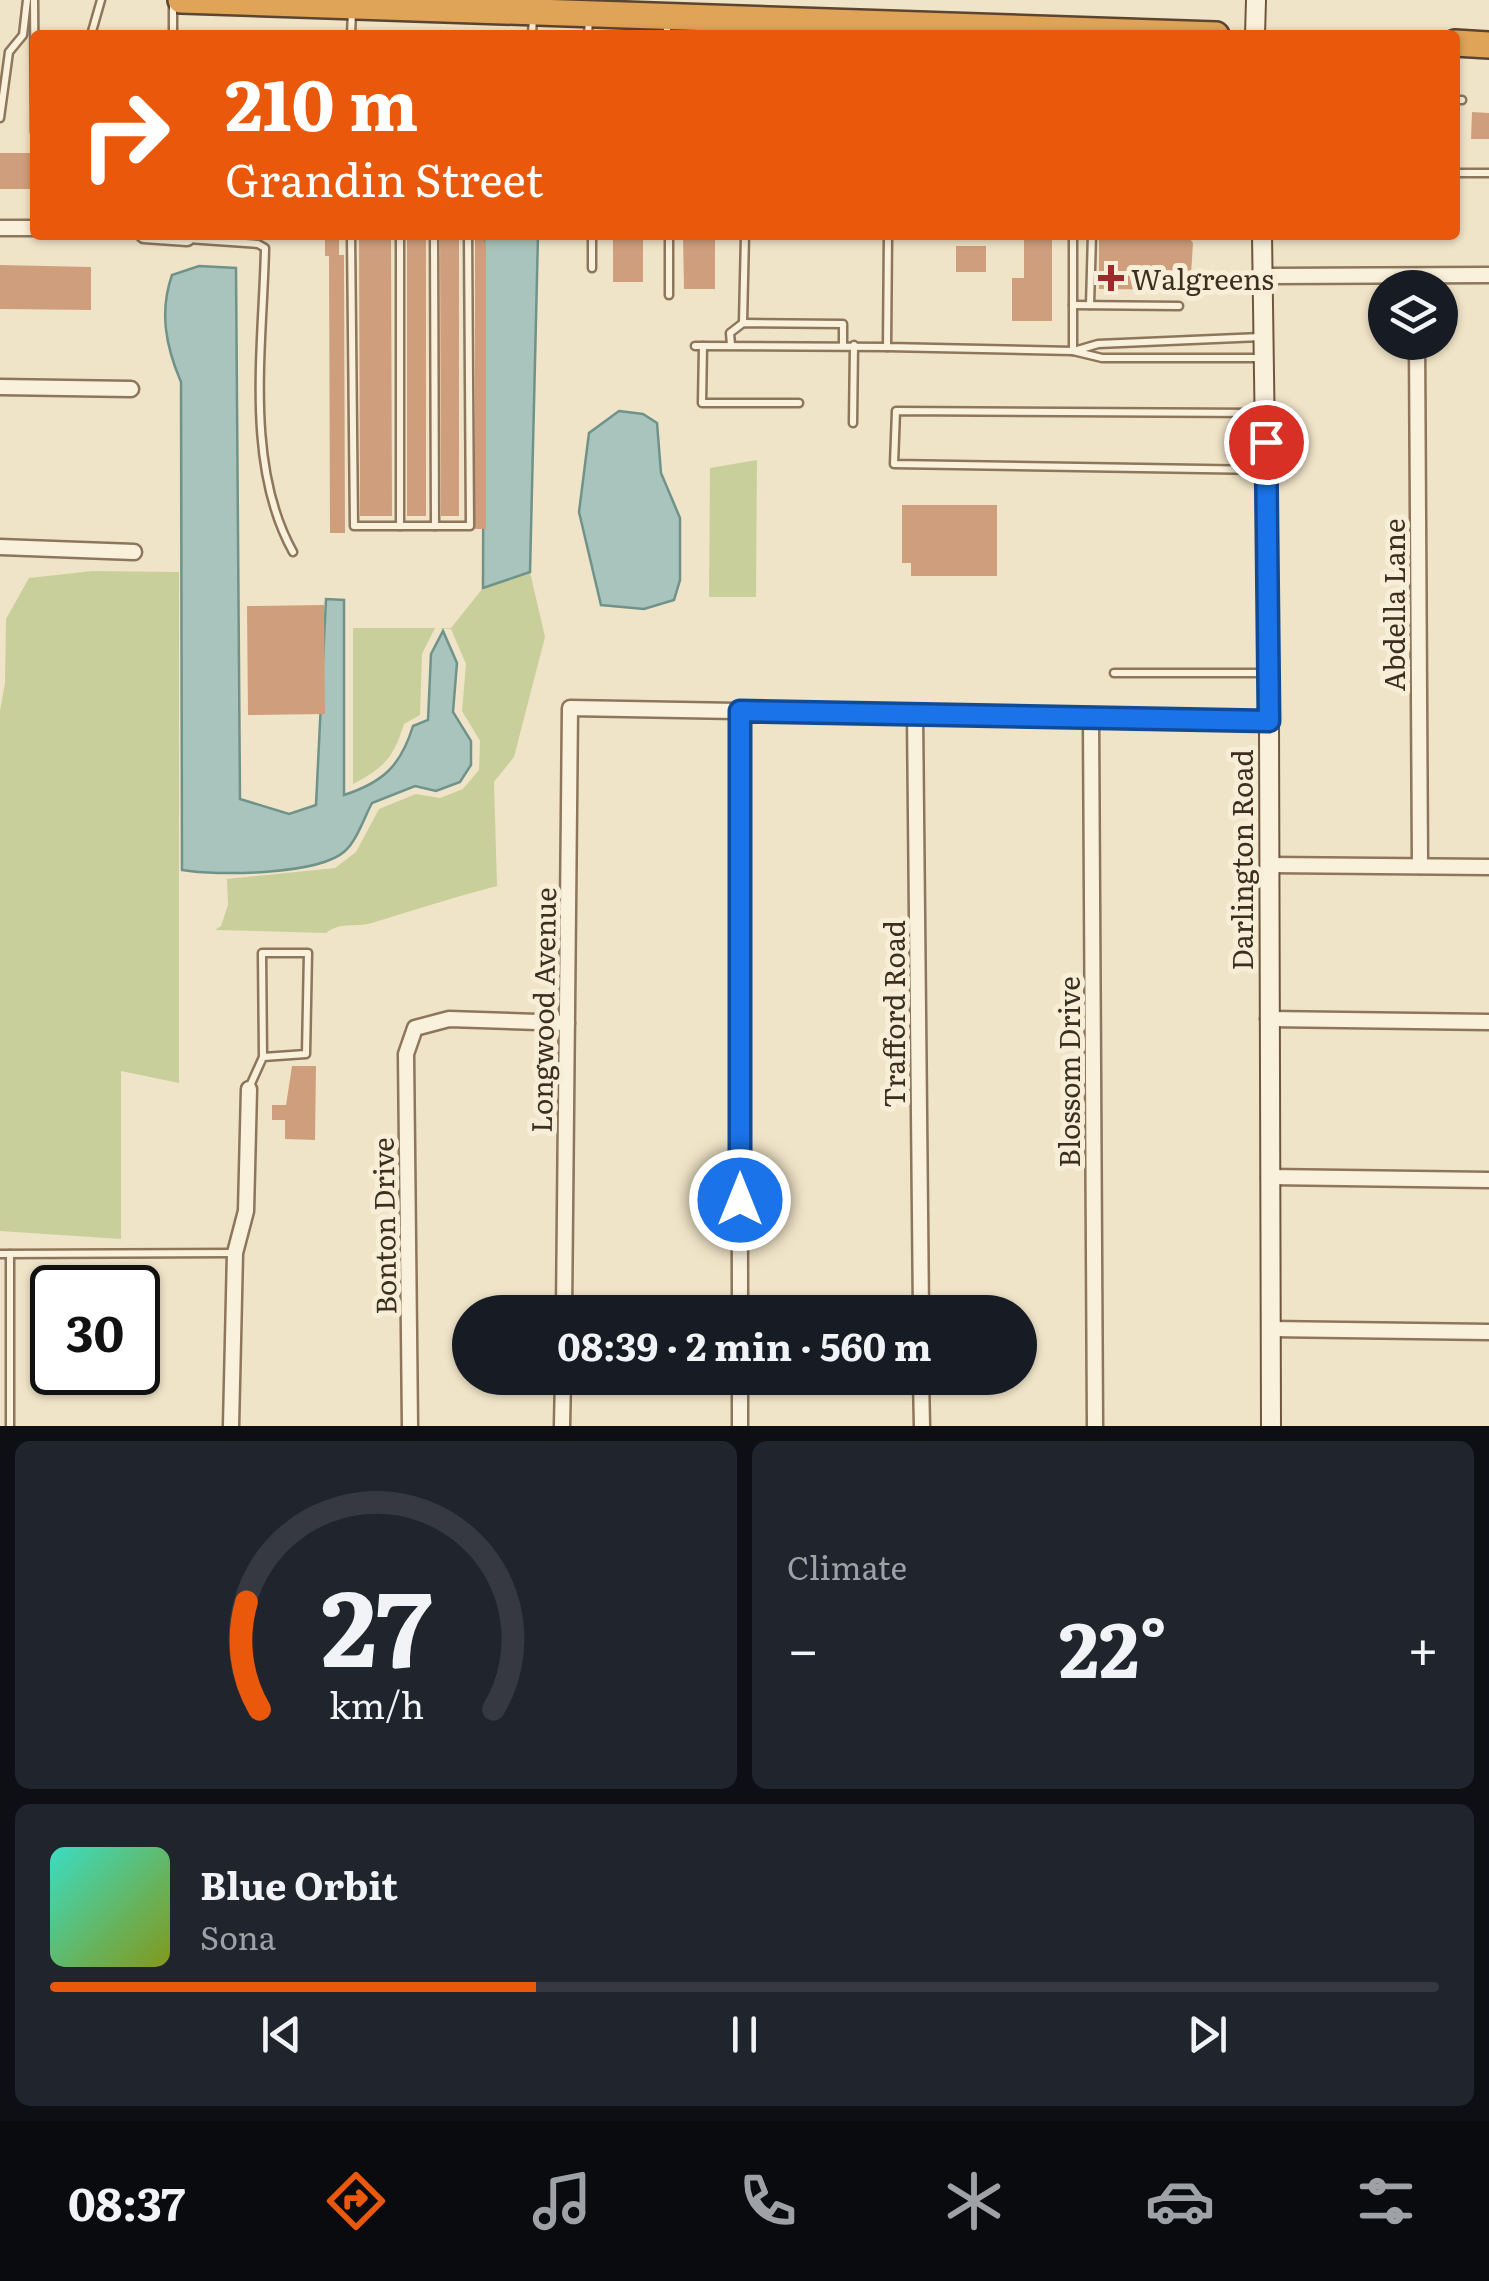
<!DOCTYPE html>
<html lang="en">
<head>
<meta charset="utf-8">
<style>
	:root { --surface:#171b24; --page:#20242c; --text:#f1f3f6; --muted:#9ea1a6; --line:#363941; --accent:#ea580c }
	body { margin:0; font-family:Literata,serif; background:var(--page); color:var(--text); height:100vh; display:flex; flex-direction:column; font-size:38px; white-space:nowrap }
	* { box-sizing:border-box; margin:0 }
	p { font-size:32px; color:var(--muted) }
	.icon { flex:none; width:55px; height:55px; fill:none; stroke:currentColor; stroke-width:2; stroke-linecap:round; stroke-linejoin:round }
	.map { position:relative; height:1426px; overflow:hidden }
	.sheet { display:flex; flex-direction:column; gap:15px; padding:15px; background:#0d0f14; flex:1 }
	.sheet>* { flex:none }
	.top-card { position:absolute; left:30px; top:30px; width:1430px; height:210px; border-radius:10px; box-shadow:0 2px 8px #0004; background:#ea580c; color:#fff; overflow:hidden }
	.fabs { position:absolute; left:1368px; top:270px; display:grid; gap:20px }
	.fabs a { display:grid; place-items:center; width:90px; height:90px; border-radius:50%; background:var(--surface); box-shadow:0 2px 8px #0004; font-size:50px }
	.speed { position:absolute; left:30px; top:1265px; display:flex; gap:20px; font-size:50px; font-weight:700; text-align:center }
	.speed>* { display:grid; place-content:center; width:130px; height:130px; border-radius:50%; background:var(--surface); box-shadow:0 2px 8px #0004; line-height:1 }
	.speed .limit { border:5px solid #111; border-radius:15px; background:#fff; color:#111 }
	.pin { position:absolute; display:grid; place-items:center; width:85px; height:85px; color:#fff; margin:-42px; border:5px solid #fff; border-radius:50%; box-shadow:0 2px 10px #0007 }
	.me { position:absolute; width:110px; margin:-55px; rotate:0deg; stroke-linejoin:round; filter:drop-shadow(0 0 8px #0008) }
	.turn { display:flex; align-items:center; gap:35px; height:210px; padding:0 30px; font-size:45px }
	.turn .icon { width:130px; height:130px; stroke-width:2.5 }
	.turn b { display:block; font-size:70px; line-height:85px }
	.big { font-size:75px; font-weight:700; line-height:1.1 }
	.sheet .widget { flex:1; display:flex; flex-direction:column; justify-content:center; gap:15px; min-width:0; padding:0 35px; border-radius:15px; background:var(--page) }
	.sheet .dial { align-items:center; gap:0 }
	.dial svg { height:260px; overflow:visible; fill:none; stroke:var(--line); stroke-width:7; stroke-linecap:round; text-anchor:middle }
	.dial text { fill:var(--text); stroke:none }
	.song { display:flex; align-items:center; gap:30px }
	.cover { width:120px; height:120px; border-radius:15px; background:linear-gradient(135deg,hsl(170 70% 55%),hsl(70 70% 35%)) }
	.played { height:10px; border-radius:5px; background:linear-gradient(90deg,var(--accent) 35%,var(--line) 35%) }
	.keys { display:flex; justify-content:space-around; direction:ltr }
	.heat { display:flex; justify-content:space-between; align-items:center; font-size:55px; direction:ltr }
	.sheet .tiles { flex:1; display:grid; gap:15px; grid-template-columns:1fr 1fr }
	.widget:last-child { grid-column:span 2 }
	.trip { position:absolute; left:452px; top:1295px; width:585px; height:100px; border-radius:50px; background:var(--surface); box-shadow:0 2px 8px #0004; font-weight:700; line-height:100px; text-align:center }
	.dock { display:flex; height:160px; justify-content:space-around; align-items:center; background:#090b0e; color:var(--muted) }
	.dock .icon { width:70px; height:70px }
	.dock .current { color:var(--accent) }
	.dock b { font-size:45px; color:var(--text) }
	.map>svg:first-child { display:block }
	.green { fill:#c9cf9b }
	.water { fill:#a9c4bc; stroke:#6f938a; stroke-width:2.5 }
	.building { fill:#cf9f7d }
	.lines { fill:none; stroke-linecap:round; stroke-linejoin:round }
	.lane-casing { stroke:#8d765c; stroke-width:11 }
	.street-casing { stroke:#8d765c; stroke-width:19 }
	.secondary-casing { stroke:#6f573f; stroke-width:22 }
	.highway-casing { stroke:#5b4430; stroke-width:30 }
	.lane { stroke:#faf1dc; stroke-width:6 }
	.street { stroke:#faf1dc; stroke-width:14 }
	.secondary { stroke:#faf1dc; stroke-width:18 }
	.highway { stroke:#e0a458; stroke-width:25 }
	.route-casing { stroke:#114b97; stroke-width:25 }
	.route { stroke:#1a73e8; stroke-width:18 }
	.poi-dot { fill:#9e2a2b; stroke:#f7eed8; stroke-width:4 }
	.labels { text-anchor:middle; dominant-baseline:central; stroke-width:10; stroke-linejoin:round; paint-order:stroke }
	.poi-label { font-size:28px; fill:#3d2e20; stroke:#f7eed8; text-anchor:start }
	.street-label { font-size:28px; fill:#3d2e20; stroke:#f7eed8 }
</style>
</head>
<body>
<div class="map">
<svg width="1489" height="1426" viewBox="0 0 1489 1426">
	<rect width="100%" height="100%" fill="#f0e4c8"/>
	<g class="green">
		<polygon points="757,460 756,597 709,597 710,468"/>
		<polygon points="92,571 179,572 179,1083 121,1071 121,1239 0,1231 0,711 5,683 6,619 29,578"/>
		<path d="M530,572L545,637L514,757L494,782L497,886C455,897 414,910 372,923C355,928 342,921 326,933L215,930L221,926L228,905L227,879L335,868L356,852L379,809L416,794L440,798L463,789L479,770L480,741L462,711L466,664L451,629L435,628L422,654L420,715L404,724C394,757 384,768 353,784V628H451L483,588Z"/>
	</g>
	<g class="water">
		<polygon points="484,235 538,235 530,572 483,588"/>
		<path d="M199,266L236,268L240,799L289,814L316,805L326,599L344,600V795C384,782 401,765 413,726L428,720L431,654L443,631L457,663L453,712L471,741V765L460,782L436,791L415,786L372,803C364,818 357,840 345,851C319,875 217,876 182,870L181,382C166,347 159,312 172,275Z"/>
		<polygon points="619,411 643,414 657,423 661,473 680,518 680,580 674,600 644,609 601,605 579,512 589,433"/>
	</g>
	<g class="building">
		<polygon points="1472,112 1489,113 1489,139 1471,139"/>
		<rect x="0" y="153" width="35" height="36"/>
		<polygon points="325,235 339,235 339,255 344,255 345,533 330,533 329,256 325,256"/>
		<polygon points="359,235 391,235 392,516 360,516"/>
		<rect x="407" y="235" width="19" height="281"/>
		<polygon points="440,235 459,235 459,516 441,516"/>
		<polygon points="475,235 483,235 486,247 486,529 475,529"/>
		<polygon points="683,235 715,235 715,289 684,289"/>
		<polygon points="763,235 824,235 824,239 763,240"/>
		<polygon points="1024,235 1052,235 1052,321 1012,321 1012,278 1024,278"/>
		<polygon points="1099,235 1187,235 1193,243 1190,290 1099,289"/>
		<rect x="613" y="237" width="30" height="45"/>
		<rect x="956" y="246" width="30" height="26"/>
		<polygon points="0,265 91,267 91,310 0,309"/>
		<polygon points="902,505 997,505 997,576 911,576 911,563 902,563"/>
		<polygon points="324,605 325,714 248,715 247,606"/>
		<polygon points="292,1066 316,1066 315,1140 285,1139 285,1120 272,1120 272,1105 286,1105"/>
	</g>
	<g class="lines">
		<g class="lane-casing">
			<g id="lane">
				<polyline points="34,0 35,132"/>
				<polyline points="173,1 173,35"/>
				<polyline points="667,21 667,35"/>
				<polyline points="91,35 101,0"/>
				<polyline points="351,35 352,11"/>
				<polyline points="532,35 533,16"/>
				<polyline points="588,35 589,18"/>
				<polyline points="1455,100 1462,100"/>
				<polyline points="0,118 9,52 23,35 27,0"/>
				<polyline points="1455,173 1489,173"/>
				<polyline points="351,235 354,526 470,526 468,235"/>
				<polyline points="400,235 400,526"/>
				<polyline points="434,235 435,526"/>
				<polyline points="592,235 592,268"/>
				<polyline points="669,235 669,295"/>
				<polyline points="888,235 887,347 1073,351 1102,358 1262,358"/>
				<polyline points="1073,235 1073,351"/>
				<path d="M188,239L258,244L265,248C263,346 244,464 293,552"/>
				<polyline points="1073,305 1179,306"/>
				<polyline points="1090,305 1092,235"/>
				<polyline points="743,323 745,235"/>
				<polyline points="731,345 730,333 743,323 843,324 843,345"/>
				<polyline points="695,346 887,347"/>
				<polyline points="703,346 702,403 799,403"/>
				<polyline points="1074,351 1098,344 1261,337"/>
				<polyline points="1260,413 896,411 894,464 1265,470"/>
				<polyline points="853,423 854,345"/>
				<polyline points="1114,673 1268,673"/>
				<polyline points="249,1088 263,1057 262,953 308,953 306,1054 263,1057"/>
				<polyline points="0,1254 234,1253"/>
				<polyline points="10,1254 10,1426"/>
			</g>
		</g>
		<g class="street-casing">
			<g id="street">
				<polyline points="0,228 35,228"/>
				<polyline points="144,235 187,238"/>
				<polyline points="1265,276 1489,275"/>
				<polyline points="1417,342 1420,866"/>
				<polyline points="0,387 131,389"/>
				<polyline points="0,547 134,552"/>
				<polyline points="739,711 740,1312"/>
				<polyline points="915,715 921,1312"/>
				<polyline points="1091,718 1095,1426"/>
				<polyline points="1269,865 1489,867"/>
				<polyline points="1268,1019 1489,1022"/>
				<polyline points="1269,1177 1489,1180"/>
				<polyline points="564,1312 570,708 1269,721"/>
				<polyline points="1271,1329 1489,1332"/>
				<polyline points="740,1378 740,1426"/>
				<polyline points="921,1378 922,1426"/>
				<polyline points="231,1426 235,1253 246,1211 249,1089"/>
				<polyline points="410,1426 406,1054 415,1028 449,1019 567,1023"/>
				<polyline points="562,1426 563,1378"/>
			</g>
		</g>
		<g class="secondary-casing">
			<g id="secondary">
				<polyline points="1255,35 1256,0"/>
				<polyline points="1262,235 1269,721 1271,1426"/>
			</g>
		</g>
		<g class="highway-casing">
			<g id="highway">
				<polyline points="181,0 1216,35"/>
				<polyline points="1455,43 1489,45"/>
			</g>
		</g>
		<use href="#lane" class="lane"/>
		<use href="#street" class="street"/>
		<use href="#secondary" class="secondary"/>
		<use href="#highway" class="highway"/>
	</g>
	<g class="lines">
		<g class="route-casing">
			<polyline id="route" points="740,1200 740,711 1269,721 1266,442"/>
		</g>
		<use href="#route" class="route"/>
	</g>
	<path class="poi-dot" d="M1106 263h10v10h10v10h-10v10h-10v-10h-10v-10h10z"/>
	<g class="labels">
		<g class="poi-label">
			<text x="1131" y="278">Walgreens</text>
		</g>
		<g class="street-label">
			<text transform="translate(1393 605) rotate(-90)">Abdella Lane</text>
			<text transform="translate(1241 860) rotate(-90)">Darlington Road</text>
			<text transform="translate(542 1010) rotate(-89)">Longwood Avenue</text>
			<text transform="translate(893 1014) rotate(-90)">Trafford Road</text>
			<text transform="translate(1068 1072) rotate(-90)">Blossom Drive</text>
			<text transform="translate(383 1226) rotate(-91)">Bonton Drive</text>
		</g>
	</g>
</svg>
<div class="fabs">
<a><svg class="icon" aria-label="layers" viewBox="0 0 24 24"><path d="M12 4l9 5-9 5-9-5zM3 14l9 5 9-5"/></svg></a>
</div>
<div class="speed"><div class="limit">30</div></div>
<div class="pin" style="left:1266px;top:442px;background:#d93025"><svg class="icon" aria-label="arrive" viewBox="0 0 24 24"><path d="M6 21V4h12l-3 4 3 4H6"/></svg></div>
<svg class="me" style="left:740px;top:1200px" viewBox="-20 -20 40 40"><circle r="17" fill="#1a73e8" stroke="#fff" stroke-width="3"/><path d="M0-11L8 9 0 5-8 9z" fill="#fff"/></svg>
<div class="trip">08:39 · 2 min · 560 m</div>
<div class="top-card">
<div class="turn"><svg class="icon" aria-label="right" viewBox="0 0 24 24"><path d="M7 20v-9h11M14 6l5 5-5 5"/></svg><div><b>210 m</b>Grandin Street</div></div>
</div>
</div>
<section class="sheet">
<div class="tiles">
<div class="widget dial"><svg viewBox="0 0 100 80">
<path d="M14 69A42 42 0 1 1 86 69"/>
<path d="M14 69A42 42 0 0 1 10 36" stroke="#ea580c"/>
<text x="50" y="56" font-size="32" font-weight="700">27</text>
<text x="50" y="72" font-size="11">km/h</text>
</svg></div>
<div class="widget"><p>Climate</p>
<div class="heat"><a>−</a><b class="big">22°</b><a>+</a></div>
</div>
<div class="widget">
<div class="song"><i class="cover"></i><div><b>Blue Orbit</b><p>Sona</p></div></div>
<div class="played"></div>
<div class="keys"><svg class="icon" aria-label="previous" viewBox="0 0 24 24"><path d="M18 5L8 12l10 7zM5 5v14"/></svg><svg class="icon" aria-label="pause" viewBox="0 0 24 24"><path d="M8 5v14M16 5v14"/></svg><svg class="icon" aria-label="next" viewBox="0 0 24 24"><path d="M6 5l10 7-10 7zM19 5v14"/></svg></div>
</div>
</div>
</section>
<nav class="dock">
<b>08:37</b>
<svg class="icon current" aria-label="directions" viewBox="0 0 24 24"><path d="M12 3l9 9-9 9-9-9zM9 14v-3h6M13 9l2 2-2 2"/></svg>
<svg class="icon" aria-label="music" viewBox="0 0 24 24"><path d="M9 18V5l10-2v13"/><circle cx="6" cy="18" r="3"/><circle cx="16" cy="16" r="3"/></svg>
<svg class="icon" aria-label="phone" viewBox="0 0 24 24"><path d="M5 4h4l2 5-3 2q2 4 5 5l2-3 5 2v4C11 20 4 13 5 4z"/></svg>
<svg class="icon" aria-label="climate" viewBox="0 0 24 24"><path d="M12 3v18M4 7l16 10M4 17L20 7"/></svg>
<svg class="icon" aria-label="car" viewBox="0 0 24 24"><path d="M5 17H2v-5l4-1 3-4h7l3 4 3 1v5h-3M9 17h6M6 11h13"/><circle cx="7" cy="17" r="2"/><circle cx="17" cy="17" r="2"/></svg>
<svg class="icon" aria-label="filters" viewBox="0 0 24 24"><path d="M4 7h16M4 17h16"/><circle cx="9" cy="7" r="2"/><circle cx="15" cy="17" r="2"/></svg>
</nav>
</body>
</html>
